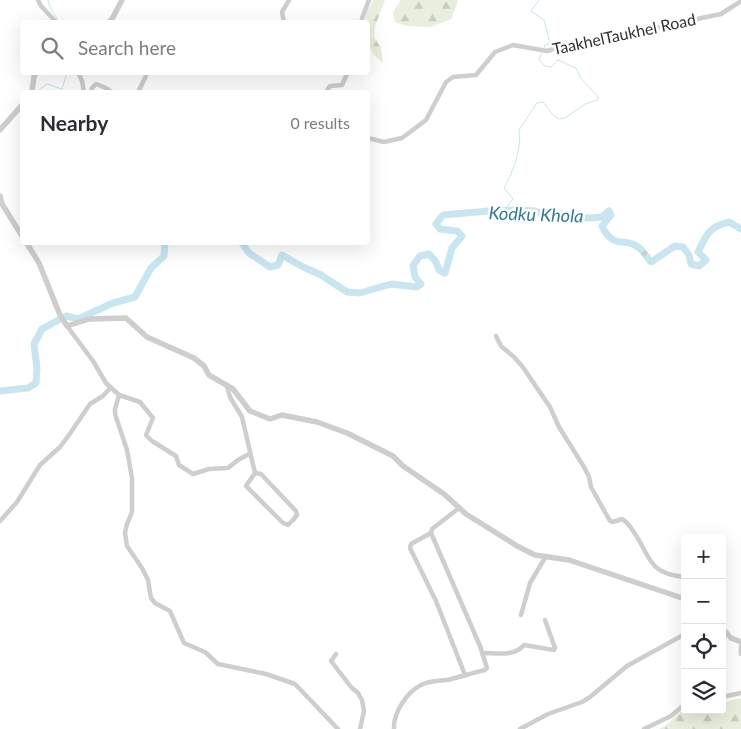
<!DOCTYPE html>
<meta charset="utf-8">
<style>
:root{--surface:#fff;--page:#f2f2f3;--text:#2b2b33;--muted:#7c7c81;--line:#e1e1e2}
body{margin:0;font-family:Lato,sans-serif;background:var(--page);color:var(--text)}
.controls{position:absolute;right:15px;bottom:15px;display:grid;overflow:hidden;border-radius:5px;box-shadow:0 5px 20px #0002}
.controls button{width:45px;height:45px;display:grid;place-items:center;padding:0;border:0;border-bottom:1px solid var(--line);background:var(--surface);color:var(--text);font:25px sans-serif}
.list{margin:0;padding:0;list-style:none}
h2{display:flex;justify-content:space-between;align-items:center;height:65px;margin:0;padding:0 20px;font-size:21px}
h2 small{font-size:16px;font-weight:400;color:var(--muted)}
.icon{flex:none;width:28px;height:28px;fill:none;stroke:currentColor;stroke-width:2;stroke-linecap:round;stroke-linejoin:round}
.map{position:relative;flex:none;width:741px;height:729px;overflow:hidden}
.search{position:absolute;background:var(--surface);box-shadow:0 5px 20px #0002;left:20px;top:20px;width:350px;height:55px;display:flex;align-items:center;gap:12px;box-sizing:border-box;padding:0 18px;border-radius:5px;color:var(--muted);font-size:19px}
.panel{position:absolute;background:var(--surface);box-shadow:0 5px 20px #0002;left:20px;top:90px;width:350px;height:155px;border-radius:5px}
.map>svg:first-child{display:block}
.forest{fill:url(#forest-firs)}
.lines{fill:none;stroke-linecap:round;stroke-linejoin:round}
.stream{stroke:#c9e5f0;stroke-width:1}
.river{stroke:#c9e5f0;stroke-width:7}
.minor{stroke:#cecece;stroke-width:4.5}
.tertiary{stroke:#cecece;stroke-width:5.5}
.labels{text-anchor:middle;stroke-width:5;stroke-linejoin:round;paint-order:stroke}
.street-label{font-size:16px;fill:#313131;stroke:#fff}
.water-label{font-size:18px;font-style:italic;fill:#337a96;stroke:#fff}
</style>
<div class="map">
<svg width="741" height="729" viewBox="0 0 741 729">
<defs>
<pattern id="forest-firs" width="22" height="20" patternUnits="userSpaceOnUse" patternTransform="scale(1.25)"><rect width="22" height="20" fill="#e9efde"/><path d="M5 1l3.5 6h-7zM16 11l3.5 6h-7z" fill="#c8cdbf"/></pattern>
</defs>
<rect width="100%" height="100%" fill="#fff"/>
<g class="forest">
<path d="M 373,0 L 385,0 L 375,26 L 374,37 L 381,48 L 383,63 C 366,50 368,42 368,22 L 365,22 L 366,13 Z"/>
<polygon points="401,0 457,0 458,2 451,19 431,27 406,26 395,22 393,12"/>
<polygon points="741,698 741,729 659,729 665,726 683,710 722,710 722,703"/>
</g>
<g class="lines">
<g class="stream">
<polyline points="48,0 50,7 59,22"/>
<polyline points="539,0 531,11 544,20 550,43 545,45 544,48"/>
<polyline points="36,92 47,84 62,89 67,72"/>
<path d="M 504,211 L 513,199 L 504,188 C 513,172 522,148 519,130 L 537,103 L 543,102 L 554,116 L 559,119 L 565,118 L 585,104 L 597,100 L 598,97 L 580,77 L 576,68 L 558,60 L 551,67 L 545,66 L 539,60 L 542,52"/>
</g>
<g class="river">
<path d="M 241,242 L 249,253 L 270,267 L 278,265 L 282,255 L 301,266 L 321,275 L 347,292 L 360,293 L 391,284 L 417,287 L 421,284 L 415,277 L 413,265 L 420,256 L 429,254 L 436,262 L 439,270 L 445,273 L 452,248 L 462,236 L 457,231 L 440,229 L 436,224 L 443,215 L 488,211 L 515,210 L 535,211 L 545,215 L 557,213 L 574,217 L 589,218 L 602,217 L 609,211 L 611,215 L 602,226 C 613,250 626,237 638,247 C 643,250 647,258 651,262 L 675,246 L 683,247 L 689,255 L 691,264 L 699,266 L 706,260 L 698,252 C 707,234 709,227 729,222 L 741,229"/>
<polyline points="0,391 28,388 36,383 37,368 34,344 42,329 66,316 78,319 113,303 135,297 151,268 164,256 165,242"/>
</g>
<g class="minor">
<polyline points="38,0 41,6 56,22"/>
<polyline points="284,22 282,12 289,0"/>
<polyline points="362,22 362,18 369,0"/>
<polyline points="78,72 82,81 84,92"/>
<polyline points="91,92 92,88 96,84 106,88 112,92"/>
<polyline points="138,92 146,76 145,72"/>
<polyline points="326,92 330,86 342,85 348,72"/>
<polyline points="368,138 384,142 402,138 426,120 446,82 453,77 476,75 495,52 513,45 547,51 577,41 606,40 629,30 659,27 721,14 741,1"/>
<polyline points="644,254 645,253"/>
<polyline points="67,326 93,361 106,383 119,395 115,409 115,414 127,450 132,478 132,512 127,524 125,533 127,546 142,568 148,580 151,598 155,603 170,611 184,643 205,652 218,664 266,674 295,684 338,729"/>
<path d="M 496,336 L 501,346 L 514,357 L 522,366 L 550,407 L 559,427 L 584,467 L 589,477 L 591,487 L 610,521 L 613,522 L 622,519 C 627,522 630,526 633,531 C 651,556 647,574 685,577"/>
<polyline points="227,386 230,397 242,417 255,473 246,486 283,523 288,525 293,520 297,515 296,511 261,474 255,473"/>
<polyline points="119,395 140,402 153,418 146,435 152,441 176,456 179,465 193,474 209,469 228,468 238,460 249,454"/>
<polyline points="0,521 17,502 40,465 60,447 69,435 90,404 103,396 110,388"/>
<polyline points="431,533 411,544 410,548 436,601 465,675"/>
<polyline points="521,615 530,583 546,556"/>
<polyline points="741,646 741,654"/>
<path d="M 482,653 C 497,653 514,657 524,645 L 554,650 L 555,648 L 545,620"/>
<polyline points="336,654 331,661 351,687 358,693 362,700 364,711 360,729"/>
<polyline points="722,697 741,693"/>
<path d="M 394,729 C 393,713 407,692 421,685 C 428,681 439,681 447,680 C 460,677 472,673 485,670 L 487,668 L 480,646 L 431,533 L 432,529 L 459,508"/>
<polyline points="520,729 548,714 582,702 590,697 627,666 685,634"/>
<polyline points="644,729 671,716 685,704"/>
</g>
<g class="tertiary">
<polyline points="109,22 112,19 122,0"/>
<polyline points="32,92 34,76 37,72"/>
<polyline points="0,130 22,105"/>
<polyline points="0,196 2,204 22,236"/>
<polyline points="26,242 39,263 60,315 67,326 89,319 126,318 147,337 194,358 204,366 209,375 233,389 250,411 270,419 282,415 317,422 347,433 393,456 403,466 444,494 466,514 517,546 535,555 569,560 685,599"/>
<polyline points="722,628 731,638 741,642"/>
</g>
</g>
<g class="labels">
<g class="street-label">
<text transform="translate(624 34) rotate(-12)" y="6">TaakhelTaukhel Road</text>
</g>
<g class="water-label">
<text transform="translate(536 215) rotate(2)" y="6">Kodku Khola</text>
</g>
</g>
</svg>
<div class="controls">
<button>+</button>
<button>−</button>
<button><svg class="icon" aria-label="locate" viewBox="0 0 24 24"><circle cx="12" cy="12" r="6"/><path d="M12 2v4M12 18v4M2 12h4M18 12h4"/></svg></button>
<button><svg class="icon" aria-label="layers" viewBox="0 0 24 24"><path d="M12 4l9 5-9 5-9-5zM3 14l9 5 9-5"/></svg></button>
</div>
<div class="search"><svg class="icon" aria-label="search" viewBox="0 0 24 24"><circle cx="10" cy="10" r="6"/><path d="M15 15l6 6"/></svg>Search here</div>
<section class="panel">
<h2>Nearby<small>0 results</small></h2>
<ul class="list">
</ul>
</section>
</div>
